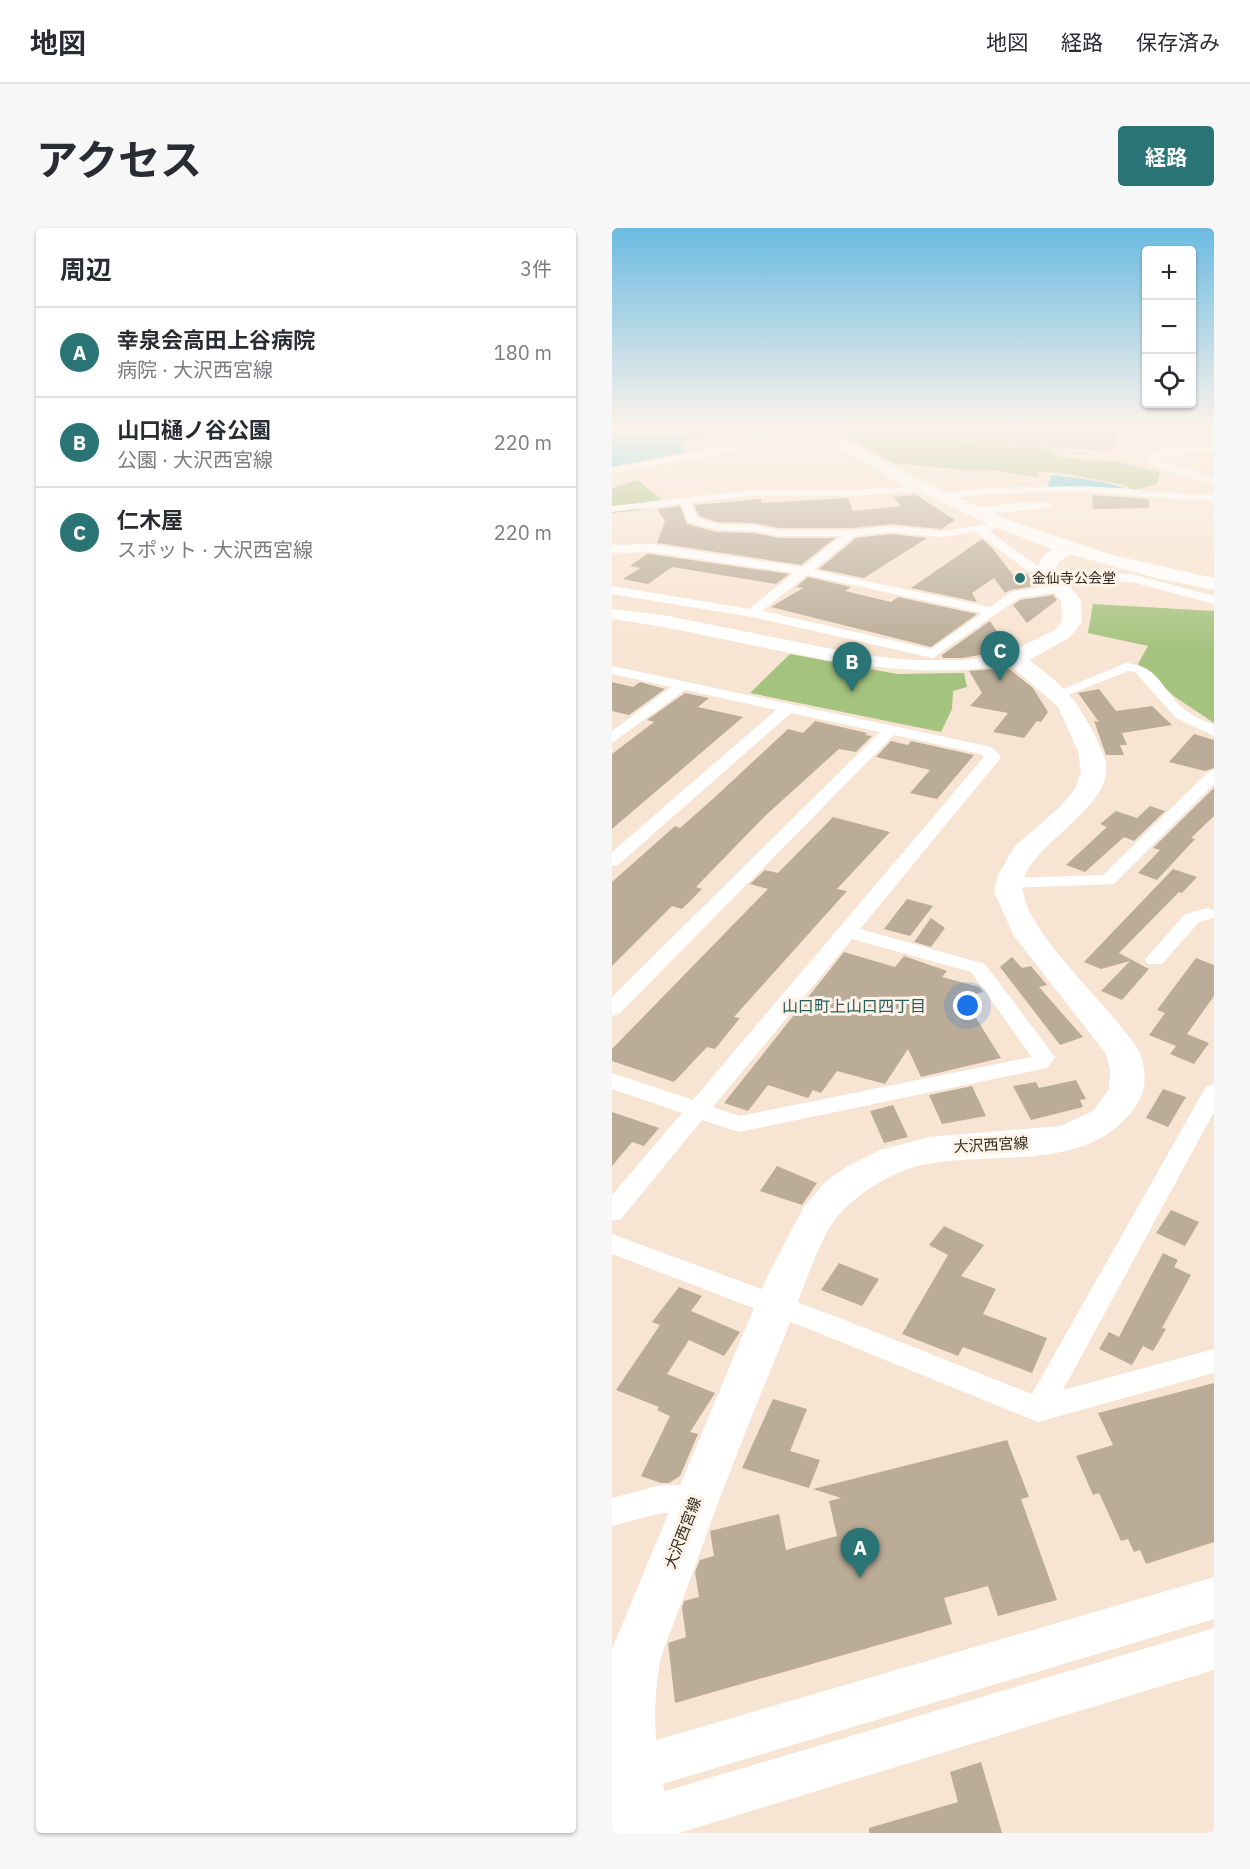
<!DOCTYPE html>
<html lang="ja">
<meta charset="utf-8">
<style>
:root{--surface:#fff;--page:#f7f7f7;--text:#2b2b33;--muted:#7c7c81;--line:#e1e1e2;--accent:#2a7475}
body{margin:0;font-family:"IBM Plex Sans","Noto Sans JP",sans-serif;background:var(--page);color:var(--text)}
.controls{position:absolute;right:18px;top:18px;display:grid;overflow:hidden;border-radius:6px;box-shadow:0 2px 4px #0004}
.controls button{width:54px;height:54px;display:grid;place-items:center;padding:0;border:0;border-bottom:2px solid var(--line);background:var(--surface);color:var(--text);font:30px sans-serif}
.you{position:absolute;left:356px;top:778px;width:21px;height:21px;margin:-15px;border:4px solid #fff;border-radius:50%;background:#1a73e8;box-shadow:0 0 0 9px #1a73e833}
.badge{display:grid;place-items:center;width:39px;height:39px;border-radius:50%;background:var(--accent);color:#fff;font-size:20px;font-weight:700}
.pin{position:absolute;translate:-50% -50px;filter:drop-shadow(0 2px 3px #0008)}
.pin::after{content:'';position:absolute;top:32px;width:21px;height:18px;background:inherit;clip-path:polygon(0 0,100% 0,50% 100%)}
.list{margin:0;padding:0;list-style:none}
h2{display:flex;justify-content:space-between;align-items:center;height:78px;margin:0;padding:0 24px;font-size:26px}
h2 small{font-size:20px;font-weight:400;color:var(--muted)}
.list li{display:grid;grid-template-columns:39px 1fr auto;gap:18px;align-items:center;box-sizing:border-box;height:90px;padding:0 24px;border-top:2px solid var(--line)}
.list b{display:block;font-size:22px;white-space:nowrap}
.list p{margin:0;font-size:20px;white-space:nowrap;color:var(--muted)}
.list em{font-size:20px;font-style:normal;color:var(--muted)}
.icon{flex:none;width:33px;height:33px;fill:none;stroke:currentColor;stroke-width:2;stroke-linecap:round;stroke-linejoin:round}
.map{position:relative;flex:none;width:602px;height:1605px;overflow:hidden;border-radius:6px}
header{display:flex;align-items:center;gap:36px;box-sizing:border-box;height:84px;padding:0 30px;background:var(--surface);border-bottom:2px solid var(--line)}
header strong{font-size:28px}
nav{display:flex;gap:33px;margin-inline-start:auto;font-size:21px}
.intro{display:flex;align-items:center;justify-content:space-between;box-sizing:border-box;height:144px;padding:0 36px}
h1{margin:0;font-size:42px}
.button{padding:15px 27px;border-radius:6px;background:var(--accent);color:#fff;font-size:21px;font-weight:700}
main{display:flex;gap:36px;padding:0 36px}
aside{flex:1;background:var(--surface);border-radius:6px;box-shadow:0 2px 4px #0004}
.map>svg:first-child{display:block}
.green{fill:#a4c37e}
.water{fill:#4fc6d6}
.building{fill:#baac97}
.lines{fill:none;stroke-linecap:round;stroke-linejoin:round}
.minor{fill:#fff;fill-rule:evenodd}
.tertiary{fill:#fff;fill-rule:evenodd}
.primary{fill:#fff;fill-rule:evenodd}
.poi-dot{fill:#2a7475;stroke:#fff3e8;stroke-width:2}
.labels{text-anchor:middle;stroke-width:6;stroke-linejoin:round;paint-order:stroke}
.far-poi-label{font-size:14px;fill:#312922;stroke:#fff3e8;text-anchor:start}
.street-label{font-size:15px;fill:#312922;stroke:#fff3e8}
.neighbourhood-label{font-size:16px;fill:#245f5f;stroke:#fff3e8}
</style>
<header>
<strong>地図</strong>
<nav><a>地図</a><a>経路</a><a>保存済み</a></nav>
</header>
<div class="intro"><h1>アクセス</h1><a class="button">経路</a></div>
<main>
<aside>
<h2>周辺<small>3件</small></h2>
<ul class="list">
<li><span class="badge">A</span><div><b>幸泉会高田上谷病院</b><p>病院 · 大沢西宮線</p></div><em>180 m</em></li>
<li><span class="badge">B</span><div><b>山口樋ノ谷公園</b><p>公園 · 大沢西宮線</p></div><em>220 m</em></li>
<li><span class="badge">C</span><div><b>仁木屋</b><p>スポット · 大沢西宮線</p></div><em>220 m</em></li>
</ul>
</aside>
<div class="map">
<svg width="602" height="1605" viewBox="0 0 602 1605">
<rect width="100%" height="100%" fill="#f8e4d2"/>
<g class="green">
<polygon points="266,199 346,199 354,205 350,212 357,215 440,221 447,229 507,234 548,244 545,256 521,262 512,257 450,245 427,244 426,250 383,242 353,242 282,235 225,205"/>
<polygon points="26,252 50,272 27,276 29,282 0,285 0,260"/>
<polygon points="481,376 602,383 602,495 563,469 526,436 536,418 476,405"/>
<polygon points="178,426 285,446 352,445 355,459 341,463 340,481 329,504 138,465"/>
</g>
<g class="water">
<polygon points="0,199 190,199 146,208 118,204 76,212 67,216 72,222 71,225 0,239"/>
<polygon points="441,247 491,254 513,260 436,259 436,255"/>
</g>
<g class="building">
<polygon points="407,199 506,199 505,219 499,219 500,223 355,214 355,204"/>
<polygon points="304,267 343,292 329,301 279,296 240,300 167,300 142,295 105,294 87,288 82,277 149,271 150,275 236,270 241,283 289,278 281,269"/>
<polygon points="480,267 537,271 537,280 481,281"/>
<polygon points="68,278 75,296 104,304 142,305 167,310 223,310 189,337 45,315 53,293 45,281"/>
<polygon points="279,306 315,310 252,350 207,341 244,310"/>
<polygon points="370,311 381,321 401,347 414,345 429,357 399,362 393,365 382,350 360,365 365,374 299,360"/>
<polygon points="35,326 38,326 177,346 164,356 60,339 36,356 11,351 28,340 18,338"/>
<polygon points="196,349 239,359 233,363 279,374 286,369 365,386 319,419 159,379 191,360 184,359"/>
<polygon points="441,367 445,372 415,395 401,377 408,372"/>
<polygon points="378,393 397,422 350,430 331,430 330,427"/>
<polygon points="396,440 421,460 436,484 429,494 425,493 412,510 381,504 396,485 358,478 370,465 357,443"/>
<polygon points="0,454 21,459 28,454 53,461 17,487 0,483"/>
<polygon points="487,461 504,483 540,478 560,497 510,505 515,517 508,517 512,527 494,527 482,493 487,494 466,465"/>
<polygon points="73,465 97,470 86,479 131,489 0,601 0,526 42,494 35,492"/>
<polygon points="203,493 255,505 253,507 260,508 244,524 227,521 153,588 84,659 90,661 70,681 60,678 0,738 0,654 63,598 68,600 102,570 176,501 191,505"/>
<polygon points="582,506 602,512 602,540 593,543 557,534"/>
<polygon points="279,513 296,517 299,513 362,527 325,571 298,565 318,542 264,529"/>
<polygon points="602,560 602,588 579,610 583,611 545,652 526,645 548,622 541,620"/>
<polygon points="538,578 553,583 522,613 512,609 473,644 454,637 495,599 488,596 504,583 525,590"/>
<polygon points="221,589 278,604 225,661 235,663 122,789 128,790 103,821 95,819 62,854 0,833 0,821 156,661 138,656 153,642 166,645"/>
<polygon points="561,641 585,649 570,665 567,664 507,725 537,741 510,772 489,763 518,733 489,741 472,734"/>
<polygon points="295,671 321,678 298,708 272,701"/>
<polygon points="319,690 333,700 319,719 302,714"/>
<polygon points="232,724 283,739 292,728 335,743 330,749 367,759 371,764 351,769 389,830 309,849 296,821 273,856 225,843 209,865 201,862 196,870 156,857 136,883 112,875"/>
<polygon points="400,729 410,740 419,738 435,757 427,759 471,809 448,817 388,739"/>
<polygon points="584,730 602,737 602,768 575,806 597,815 582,836 558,826 564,818 537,807 553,785 545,782"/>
<polygon points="464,852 474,871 468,872 471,879 419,892 401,858 424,854 427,860"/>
<polygon points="360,858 374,888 330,896 317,867"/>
<polygon points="551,861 574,869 556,899 534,890"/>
<polygon points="281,877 296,909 272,915 258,883"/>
<polygon points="0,884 47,900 32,918 20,914 0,938"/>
<polygon points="165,938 205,955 190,977 148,963"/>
<polygon points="559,982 587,994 573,1018 544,1005"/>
<polygon points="332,998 372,1017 349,1048 384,1061 371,1086 435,1110 420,1145 351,1119 346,1128 290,1106 336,1027 317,1017"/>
<polygon points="551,1025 566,1032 562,1039 579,1047 550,1100 554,1101 541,1123 531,1118 520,1137 487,1121 497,1104 507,1109"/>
<polygon points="227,1035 267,1051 250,1078 209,1062"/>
<polygon points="67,1059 90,1068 79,1083 128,1104 112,1128 77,1112 55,1146 103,1165 78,1204 86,1206 68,1248 57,1255 49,1255 29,1248 58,1188 45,1182 47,1179 4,1162 48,1097 40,1094"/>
<polygon points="602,1155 602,1314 534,1336 528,1322 522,1324 516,1311 509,1313 487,1265 481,1267 464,1228 501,1217 486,1185"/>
<polygon points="161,1171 195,1181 178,1223 208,1232 197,1260 130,1240"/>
<polygon points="395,1212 417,1269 409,1271 445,1372 386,1388 376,1358 332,1370 340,1396 63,1475 56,1415 74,1409 70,1380 72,1373 87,1369 83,1344 88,1332 102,1328 98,1303 167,1286 174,1322 225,1308 217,1273 229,1270 201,1261"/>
<polygon points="369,1534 390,1605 257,1605 257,1600 346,1574 338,1544"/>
</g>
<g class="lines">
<g class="minor">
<polygon points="259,199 254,202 214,206 0,246 0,240 214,200"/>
<path d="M 602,218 L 602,224 L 557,227 L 544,231 L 602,250 L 602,256 L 550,242 L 532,232 C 547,215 581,219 602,218 Z"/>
<path d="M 309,258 L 313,259 L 313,263 L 240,268 L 141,268 L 79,275 L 85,290 L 105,296 L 142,297 L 167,302 L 240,302 L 279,298 L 329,303 L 388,294 L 392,295 L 392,299 L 376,302 L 424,337 L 438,340 L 438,346 L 416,343 L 364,304 L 329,309 L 279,304 L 243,308 L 202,342 L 378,379 L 399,364 L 449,356 L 453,357 L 453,363 L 407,370 L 321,430 L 140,389 L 0,366 L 0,358 L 137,381 L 182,345 L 38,324 L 0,325 L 0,317 L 38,316 L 190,339 L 229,308 L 167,308 L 142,303 L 105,302 L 76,294 L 69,276 L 0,284 L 0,278 L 141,262 L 240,262 ZM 195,347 L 370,385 L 319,421 L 150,383 Z"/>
<path d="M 470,258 C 514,260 558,266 602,267 L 602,273 C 559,272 516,266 473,264 C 424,262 374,267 325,271 L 320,268 L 325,265 L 378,260 Z"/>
<path d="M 402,275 L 435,275 L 440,278 C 437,281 370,286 358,287 L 353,284 L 358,281 Z"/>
<polygon points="438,346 520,346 602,368 602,376 520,354 434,353 432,350"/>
<path d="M 514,435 C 551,438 550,467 576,484 C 583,490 594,493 602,497 L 602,508 L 564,490 L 523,444 L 516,443 L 451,469 L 446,470 L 439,466 Z"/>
<path d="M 0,438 L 380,519 L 389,529 L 387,532 L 248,701 L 373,736 L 443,829 L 435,840 L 127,904 L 90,892 L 9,991 L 0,993 L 0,967 L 70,885 L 0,861 L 0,845 L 81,872 L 372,529 L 369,526 L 282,507 L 7,786 L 0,788 L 0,769 L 268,504 L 179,485 L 6,637 L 0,638 L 0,624 L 164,482 L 73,462 L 0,515 L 0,503 L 59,459 L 0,446 ZM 240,711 L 359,744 L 420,829 L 128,888 L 101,879 Z"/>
<polygon points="602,542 602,556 502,656 398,660 389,655 398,650 491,647 596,544"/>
<polygon points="596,680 602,682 602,690 587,694 550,736 536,736 533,732 536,728 573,686"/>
<polygon points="602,856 602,884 451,1162 602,1121 602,1145 426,1194 202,1103 0,1026 0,1006 220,1087 420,1166 591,864 594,859"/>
<polygon points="49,1257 84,1257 95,1261 99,1271 95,1281 84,1285 49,1285 0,1298 0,1270"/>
</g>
<g class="tertiary">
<path d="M 0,381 L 51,387 L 250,427 L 300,432 L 350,432 L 402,426 L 411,431 C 405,439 390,438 381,439 C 252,456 127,407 0,391 Z"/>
<polygon points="602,1349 602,1391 0,1571 0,1525"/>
<polygon points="602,1400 602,1442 67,1605 0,1605 0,1579"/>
</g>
<path class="primary" d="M 191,199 L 209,199 L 301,249 L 399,293 L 500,327 L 602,350 L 602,362 L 540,349 L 458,326 L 446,335 L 444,342 L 469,372 L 470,394 L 457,410 L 417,432 C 450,457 463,468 482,506 C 487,517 496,532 494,545 C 489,589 402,626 411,665 C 421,713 499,778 527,823 C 536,846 535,867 518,886 C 469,944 382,923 315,936 C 288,941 262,955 241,973 C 229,982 219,996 212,1010 C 197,1041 186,1075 173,1107 C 146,1172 120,1237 96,1302 C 86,1330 76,1358 65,1386 C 59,1404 50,1421 47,1440 C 38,1496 45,1553 66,1605 L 8,1605 L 0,1580 L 0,1421 L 154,1051 L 191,980 L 214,953 L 234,939 L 268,922 L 317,909 L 448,898 L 481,883 L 497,861 L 498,842 L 494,826 L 402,708 L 382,664 L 386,647 L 403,618 L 449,578 L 463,561 L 469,544 L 466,523 L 446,479 L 391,431 L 394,426 L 443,402 L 450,393 L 449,373 L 424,343 L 432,327 L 441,321 L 386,300 L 289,256 Z"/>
</g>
<linearGradient id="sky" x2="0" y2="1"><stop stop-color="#6bbbe1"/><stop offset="0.47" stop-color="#fcf3eb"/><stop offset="1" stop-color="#fcf3eb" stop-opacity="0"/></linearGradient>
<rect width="602" height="424" fill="url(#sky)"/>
<circle class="poi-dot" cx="408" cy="350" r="6"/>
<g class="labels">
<g class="far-poi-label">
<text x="420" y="355">金仙寺公会堂</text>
</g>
<g class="street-label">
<text transform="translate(379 917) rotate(-3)" y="5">大沢西宮線</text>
<text transform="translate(71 1305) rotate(-69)" y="5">大沢西宮線</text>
</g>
<g class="neighbourhood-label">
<text x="242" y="784">山口町上山口四丁目</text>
</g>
</g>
</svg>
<div class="controls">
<button>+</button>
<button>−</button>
<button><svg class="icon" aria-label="locate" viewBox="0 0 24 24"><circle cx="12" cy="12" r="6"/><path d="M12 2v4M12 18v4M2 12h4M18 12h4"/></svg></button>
</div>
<div class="you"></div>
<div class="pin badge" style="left:248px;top:1350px">A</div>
<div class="pin badge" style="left:240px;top:464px">B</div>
<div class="pin badge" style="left:388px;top:453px">C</div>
</div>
</main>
